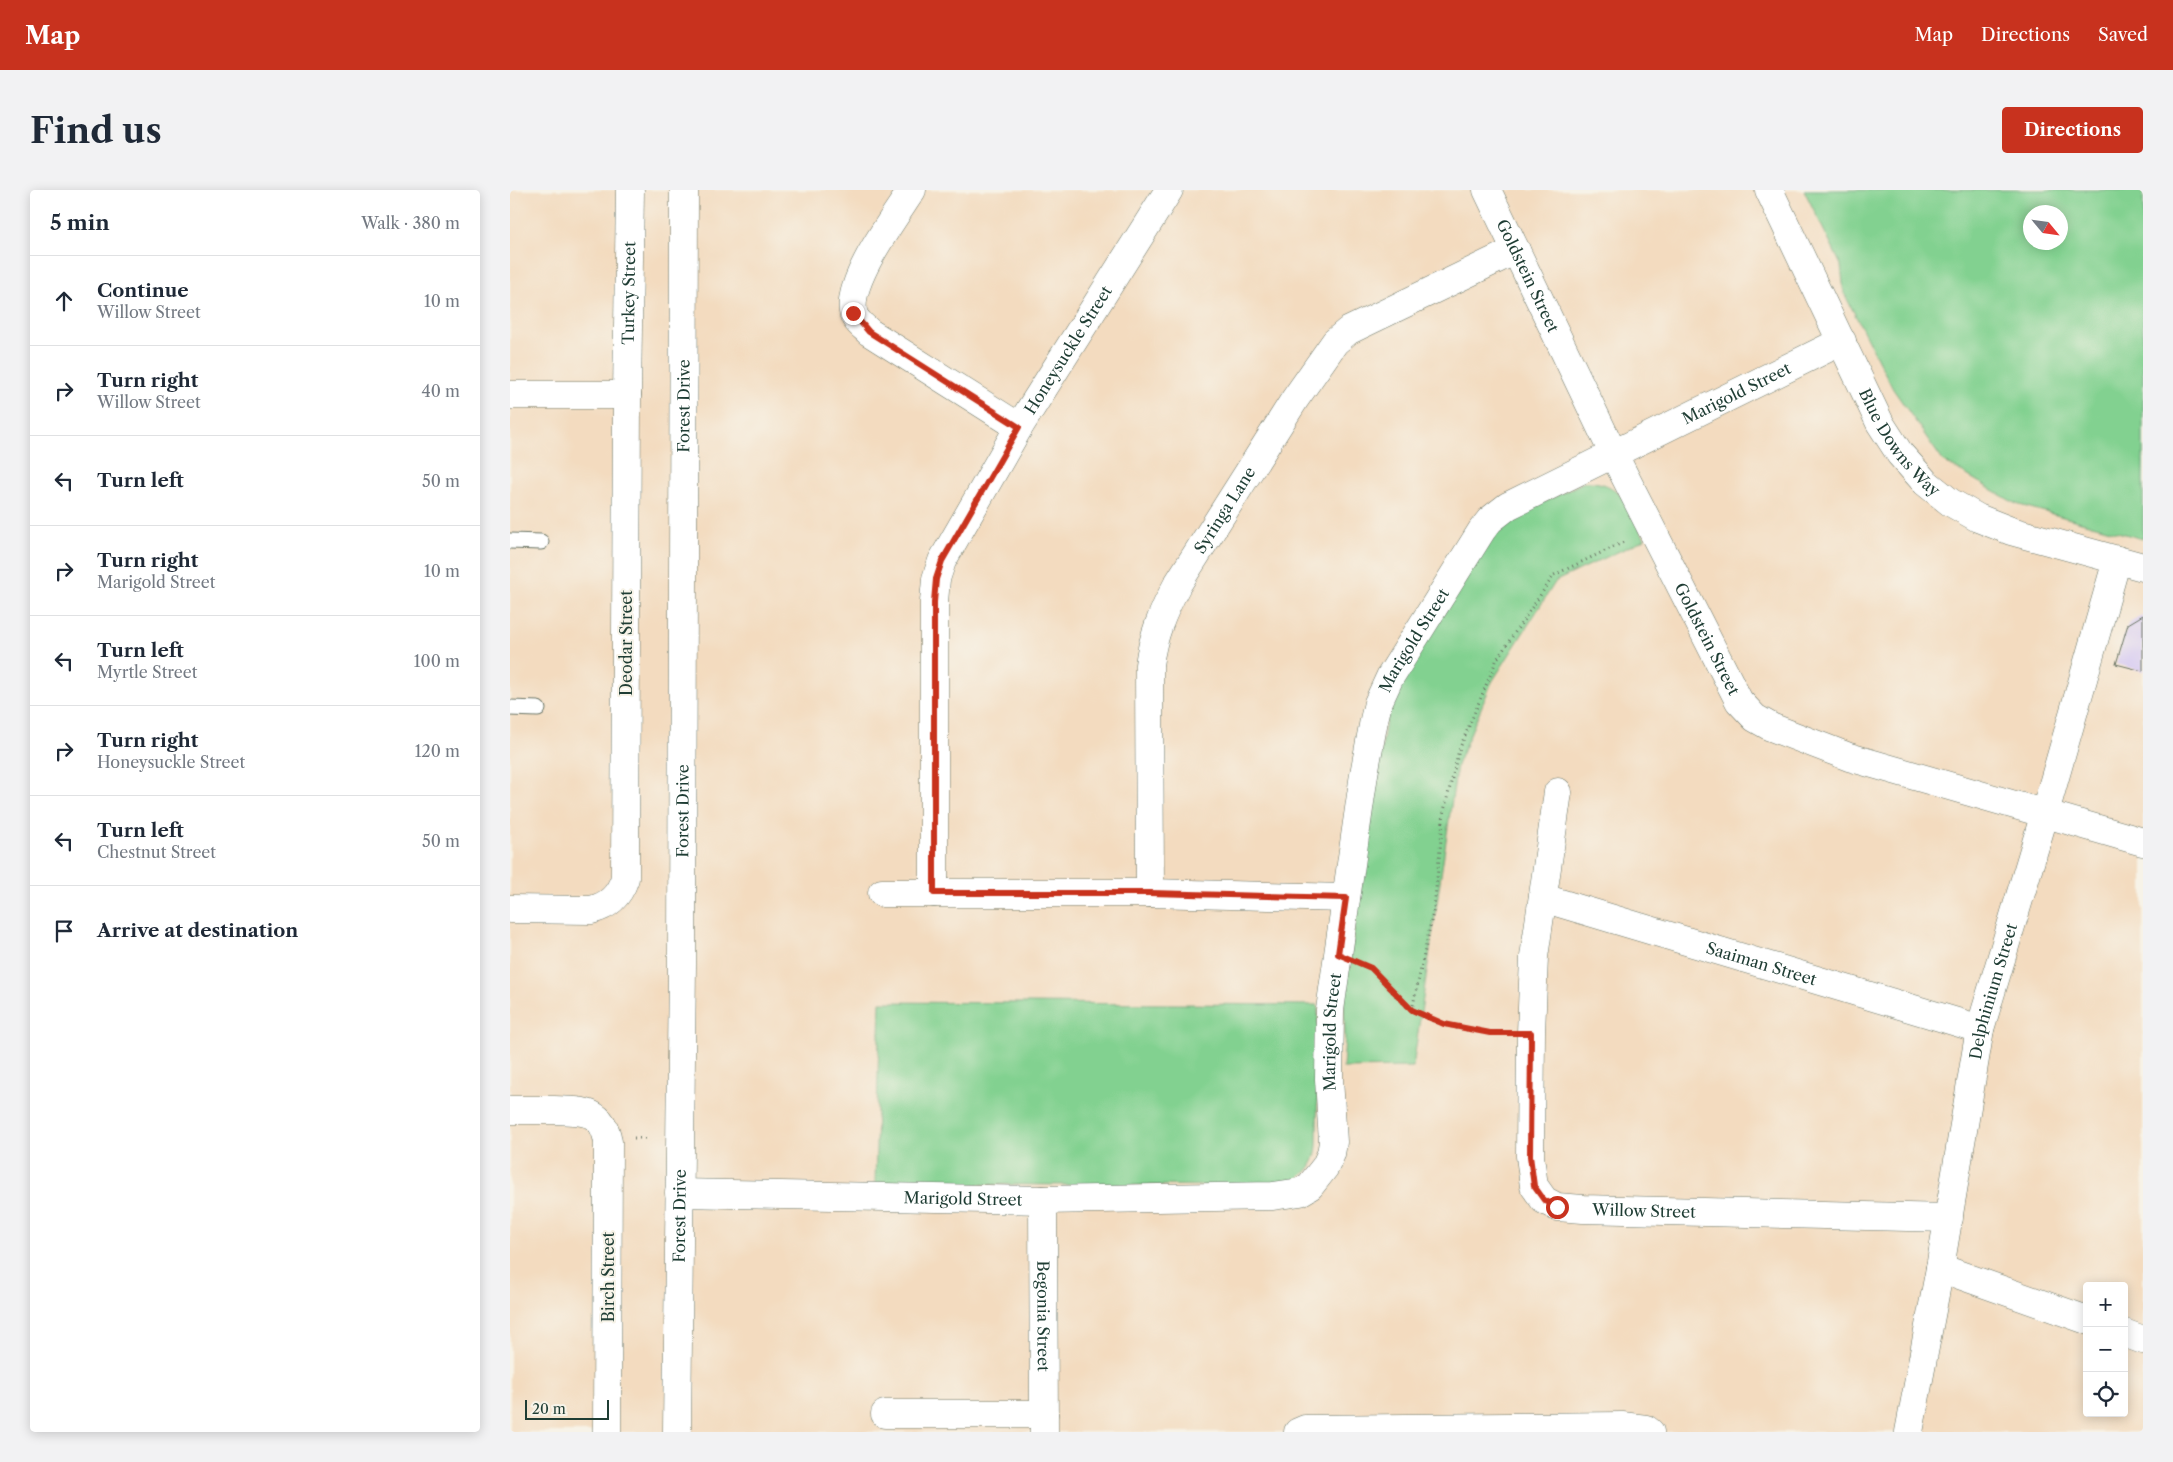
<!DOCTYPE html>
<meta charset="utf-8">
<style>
:root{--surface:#fff;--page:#f2f2f3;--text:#1f2937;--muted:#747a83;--line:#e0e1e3;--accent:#c8321e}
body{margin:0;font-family:"Libre Caslon Text",serif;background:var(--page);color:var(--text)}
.controls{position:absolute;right:15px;bottom:15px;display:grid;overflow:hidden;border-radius:5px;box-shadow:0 2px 12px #0003}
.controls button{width:45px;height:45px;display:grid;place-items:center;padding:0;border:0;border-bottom:1px solid var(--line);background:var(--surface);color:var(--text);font:25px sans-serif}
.compass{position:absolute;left:1513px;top:15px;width:45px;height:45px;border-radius:50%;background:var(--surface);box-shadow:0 2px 12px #0003;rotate:119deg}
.scale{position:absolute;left:15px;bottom:12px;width:84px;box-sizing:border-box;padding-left:5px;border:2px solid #1f3d34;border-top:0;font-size:14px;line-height:18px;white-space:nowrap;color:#1f3d34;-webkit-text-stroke:4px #f7f3e8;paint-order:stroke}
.stop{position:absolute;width:15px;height:15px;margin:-11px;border:4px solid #c8321e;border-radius:50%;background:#fff}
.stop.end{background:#c8321e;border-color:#fff;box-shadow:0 1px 5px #0008}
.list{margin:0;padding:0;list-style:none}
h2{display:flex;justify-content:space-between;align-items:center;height:65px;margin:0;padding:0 20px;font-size:21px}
h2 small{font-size:16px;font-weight:400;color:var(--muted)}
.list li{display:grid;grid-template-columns:32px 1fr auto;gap:15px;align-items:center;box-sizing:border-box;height:90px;padding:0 20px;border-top:1px solid var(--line)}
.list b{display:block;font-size:19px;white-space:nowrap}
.list p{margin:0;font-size:16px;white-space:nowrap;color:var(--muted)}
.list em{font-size:16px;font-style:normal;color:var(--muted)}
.icon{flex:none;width:28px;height:28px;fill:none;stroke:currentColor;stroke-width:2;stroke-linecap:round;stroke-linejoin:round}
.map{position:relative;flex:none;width:1633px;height:1242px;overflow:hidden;border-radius:5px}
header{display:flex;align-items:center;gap:30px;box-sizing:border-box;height:70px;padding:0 25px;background:var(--accent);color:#fff}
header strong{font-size:24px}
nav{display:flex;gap:28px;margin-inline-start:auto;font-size:18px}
.intro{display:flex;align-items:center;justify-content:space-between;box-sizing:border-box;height:120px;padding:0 30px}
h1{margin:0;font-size:35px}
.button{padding:12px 22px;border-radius:5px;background:var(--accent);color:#fff;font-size:18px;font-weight:700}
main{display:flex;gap:30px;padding:0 30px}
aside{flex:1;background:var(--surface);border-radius:5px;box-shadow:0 2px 12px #0003}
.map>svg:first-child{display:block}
.green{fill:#82d190;stroke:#508762;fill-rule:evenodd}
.building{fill:#c0aff9}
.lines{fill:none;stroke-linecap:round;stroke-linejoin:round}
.lane-casing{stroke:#697465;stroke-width:17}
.street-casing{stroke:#697465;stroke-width:29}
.secondary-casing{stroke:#697465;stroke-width:29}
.path{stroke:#697465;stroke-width:3;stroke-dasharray:1 4;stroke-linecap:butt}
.lane{stroke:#fff;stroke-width:15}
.street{stroke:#fff;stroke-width:28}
.secondary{stroke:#fff;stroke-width:28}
.route{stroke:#c8321e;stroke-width:6}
.labels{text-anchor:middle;stroke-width:4;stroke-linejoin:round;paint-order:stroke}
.street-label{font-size:16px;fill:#1f3d34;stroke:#f7f3e8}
</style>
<header>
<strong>Map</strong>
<nav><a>Map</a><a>Directions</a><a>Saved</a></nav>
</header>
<div class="intro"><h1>Find us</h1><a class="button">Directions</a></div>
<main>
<aside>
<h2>5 min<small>Walk · 380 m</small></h2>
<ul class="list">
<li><svg class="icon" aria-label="ahead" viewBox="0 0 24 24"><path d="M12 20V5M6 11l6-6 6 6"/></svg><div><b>Continue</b><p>Willow Street</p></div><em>10 m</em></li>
<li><svg class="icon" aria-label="right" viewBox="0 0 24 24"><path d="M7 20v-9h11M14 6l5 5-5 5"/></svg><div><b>Turn right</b><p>Willow Street</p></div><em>40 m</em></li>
<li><svg class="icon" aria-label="left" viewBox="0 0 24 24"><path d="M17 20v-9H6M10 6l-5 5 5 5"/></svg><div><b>Turn left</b></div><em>50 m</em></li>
<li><svg class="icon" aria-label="right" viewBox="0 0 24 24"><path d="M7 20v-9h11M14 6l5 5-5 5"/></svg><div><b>Turn right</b><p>Marigold Street</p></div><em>10 m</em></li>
<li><svg class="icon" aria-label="left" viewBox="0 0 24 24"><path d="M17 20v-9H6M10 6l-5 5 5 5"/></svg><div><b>Turn left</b><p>Myrtle Street</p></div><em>100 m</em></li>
<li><svg class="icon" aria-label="right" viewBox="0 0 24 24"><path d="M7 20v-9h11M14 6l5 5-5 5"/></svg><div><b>Turn right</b><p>Honeysuckle Street</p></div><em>120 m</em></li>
<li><svg class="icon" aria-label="left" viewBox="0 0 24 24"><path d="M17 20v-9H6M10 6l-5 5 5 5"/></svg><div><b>Turn left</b><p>Chestnut Street</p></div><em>50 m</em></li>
<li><svg class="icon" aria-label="arrive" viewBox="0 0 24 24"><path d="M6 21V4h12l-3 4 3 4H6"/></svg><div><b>Arrive at destination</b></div></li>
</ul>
</aside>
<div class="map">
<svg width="1633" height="1242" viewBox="0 0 1633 1242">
<rect width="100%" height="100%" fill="#f7f3e8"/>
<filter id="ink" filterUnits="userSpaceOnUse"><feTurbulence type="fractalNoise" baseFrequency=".02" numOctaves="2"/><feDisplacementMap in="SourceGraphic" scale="10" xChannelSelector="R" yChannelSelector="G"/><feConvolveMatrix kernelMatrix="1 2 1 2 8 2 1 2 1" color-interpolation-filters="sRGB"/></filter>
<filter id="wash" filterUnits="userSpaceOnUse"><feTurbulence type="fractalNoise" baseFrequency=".0096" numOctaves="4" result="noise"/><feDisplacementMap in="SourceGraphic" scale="20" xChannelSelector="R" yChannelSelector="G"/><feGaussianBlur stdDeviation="1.12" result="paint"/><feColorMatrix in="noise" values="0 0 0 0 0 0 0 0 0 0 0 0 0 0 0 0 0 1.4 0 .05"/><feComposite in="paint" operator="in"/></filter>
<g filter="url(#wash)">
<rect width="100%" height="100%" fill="#f3dbbf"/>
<g class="green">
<path d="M 1294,0 L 1633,0 L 1633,349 L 1506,314 L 1433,271 L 1383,199 L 1334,103 L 1331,75 ZM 1520,22 L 1550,22 L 1550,52 L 1520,52 Z"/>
<path d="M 1074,292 C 1113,290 1119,319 1135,349 L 1046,391 L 982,492 L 947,575 L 903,877 L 833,878 L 835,847 L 834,809 L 876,531 L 889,494 L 971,364 L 989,340 L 1006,326 Z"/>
<path d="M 370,812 L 808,815 L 807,956 C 804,981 791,988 770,996 L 365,994 Z"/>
</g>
<g id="blocks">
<polygon class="building" points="1633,425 1633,481 1606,474 1618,434"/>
</g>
</g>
<g filter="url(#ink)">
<use href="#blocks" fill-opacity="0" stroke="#697465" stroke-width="1"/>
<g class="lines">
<defs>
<g id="lane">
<polyline points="0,351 31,352"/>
<polyline points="0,518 28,519"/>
</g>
<g id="street">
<path d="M 402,0 C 384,28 338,89 343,121 C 344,130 353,136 359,142 L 509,237"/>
<path id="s1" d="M 977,0 L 1104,265 L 1229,511 L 1245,528 L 1261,537 L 1339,567 L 1633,652"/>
<path d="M 0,205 L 117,205 L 115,688 C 109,706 99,716 81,720 L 0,719"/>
<path id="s2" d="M 117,205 L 120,0"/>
<path id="s3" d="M 1048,602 L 1024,767 L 1021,843 L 1020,966 L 1024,996 L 1034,1010 L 1047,1017 L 1073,1019 L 1439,1028"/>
<polyline points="372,703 640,703 836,708"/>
<path id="s4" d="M 424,703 L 424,412 L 426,389 L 432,371 L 509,237 L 659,0"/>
<path id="s5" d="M 640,703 L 639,475 C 643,445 653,421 667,395 L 785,209 L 825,152 L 838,141 L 1006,60"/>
<path id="s6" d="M 1033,708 L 1470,839"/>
<path d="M 0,920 C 15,920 29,920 44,920 C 72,921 93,919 98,952 L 97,1242"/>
<path id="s7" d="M 169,1003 L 533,1010 L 763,1006 L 790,1002 L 800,996 L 815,977 L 821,964 L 823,952 L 819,889 L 820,820 L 854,584 L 864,530 L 868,513 L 880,487 L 972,340 L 980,330 L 998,316 L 1332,151"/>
<path id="s8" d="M 533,1010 L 534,1242"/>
<polyline points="1430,1078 1577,1130"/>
<polyline points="1614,1143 1633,1150"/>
<polyline points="375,1224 534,1224"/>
<polyline points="788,1242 795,1239 1112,1236 1136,1239 1140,1242"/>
<path id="s9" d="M 1399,1242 L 1430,1078 L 1470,839 L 1532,633 L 1607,370"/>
</g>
<g id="secondary">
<path id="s10" d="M 1259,0 L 1370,233 L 1390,264 L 1415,292 L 1440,312 L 1468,328 L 1501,341 L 1633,377"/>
<path id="s11" d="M 167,1242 L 172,774 L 174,0"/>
</g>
</defs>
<use href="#lane" class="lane-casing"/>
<use href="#street" class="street-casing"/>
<use href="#secondary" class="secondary-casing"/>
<g class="path">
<path d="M 853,775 L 861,778 C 873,790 888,811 902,820 C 927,836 964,843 993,843"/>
<polyline points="902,820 924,718 934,621 949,560 987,469 1044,385 1116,351"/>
<polyline points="124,948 138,948"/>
</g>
<use href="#lane" class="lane"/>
<use href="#street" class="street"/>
<use href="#secondary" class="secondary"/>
</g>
</g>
<g class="lines" filter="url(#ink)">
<polyline class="route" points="343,123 359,142 509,237 432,371 426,389 424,412 424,703 640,703 836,708 828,764 861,778 902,820 934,834 980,843 1021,843 1020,966 1024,996 1034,1010 1047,1017"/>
</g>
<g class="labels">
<g class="street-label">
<text dy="6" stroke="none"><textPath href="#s1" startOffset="95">Goldstein Street</textPath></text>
<text dy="6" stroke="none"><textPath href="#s2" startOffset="102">Turkey Street</textPath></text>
<text dy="6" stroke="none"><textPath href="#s4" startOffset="579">Honeysuckle Street</textPath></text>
<text dy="6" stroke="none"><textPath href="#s7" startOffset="1619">Marigold Street</textPath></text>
<text dy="6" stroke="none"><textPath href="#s11" startOffset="1026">Forest Drive</textPath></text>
<text dy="6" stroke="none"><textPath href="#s10" startOffset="285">Blue Downs Way</textPath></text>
<text dy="6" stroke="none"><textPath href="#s5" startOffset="402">Syringa Lane</textPath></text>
<text dy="6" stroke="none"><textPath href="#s1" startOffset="500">Goldstein Street</textPath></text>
<text dy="6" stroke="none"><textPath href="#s7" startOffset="1199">Marigold Street</textPath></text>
<text transform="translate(116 453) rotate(-90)" y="6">Deodar Street</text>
<text dy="6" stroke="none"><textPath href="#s11" startOffset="621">Forest Drive</textPath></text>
<text dy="6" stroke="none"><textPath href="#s6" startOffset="228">Saaiman Street</textPath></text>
<text dy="6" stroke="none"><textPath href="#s9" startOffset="449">Delphinium Street</textPath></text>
<text dy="6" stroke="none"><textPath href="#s7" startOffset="794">Marigold Street</textPath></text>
<text dy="6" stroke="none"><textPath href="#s7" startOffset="284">Marigold Street</textPath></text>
<text dy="6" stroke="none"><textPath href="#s3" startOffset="515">Willow Street</textPath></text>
<text dy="6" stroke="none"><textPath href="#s11" startOffset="216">Forest Drive</textPath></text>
<text transform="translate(98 1087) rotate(-90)" y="6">Birch Street</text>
<text dy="6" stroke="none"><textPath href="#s8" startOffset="116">Begonia Street</textPath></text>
</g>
</g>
</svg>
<div class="controls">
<button>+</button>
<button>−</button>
<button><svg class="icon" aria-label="locate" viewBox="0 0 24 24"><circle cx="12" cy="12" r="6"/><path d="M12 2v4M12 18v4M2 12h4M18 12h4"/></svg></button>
</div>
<svg class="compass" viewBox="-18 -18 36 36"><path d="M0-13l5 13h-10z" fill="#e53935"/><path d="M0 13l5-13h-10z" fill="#747a83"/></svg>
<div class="scale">20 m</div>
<div class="stop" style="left:1047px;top:1017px"></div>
<div class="stop end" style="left:343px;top:123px"></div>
</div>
</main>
